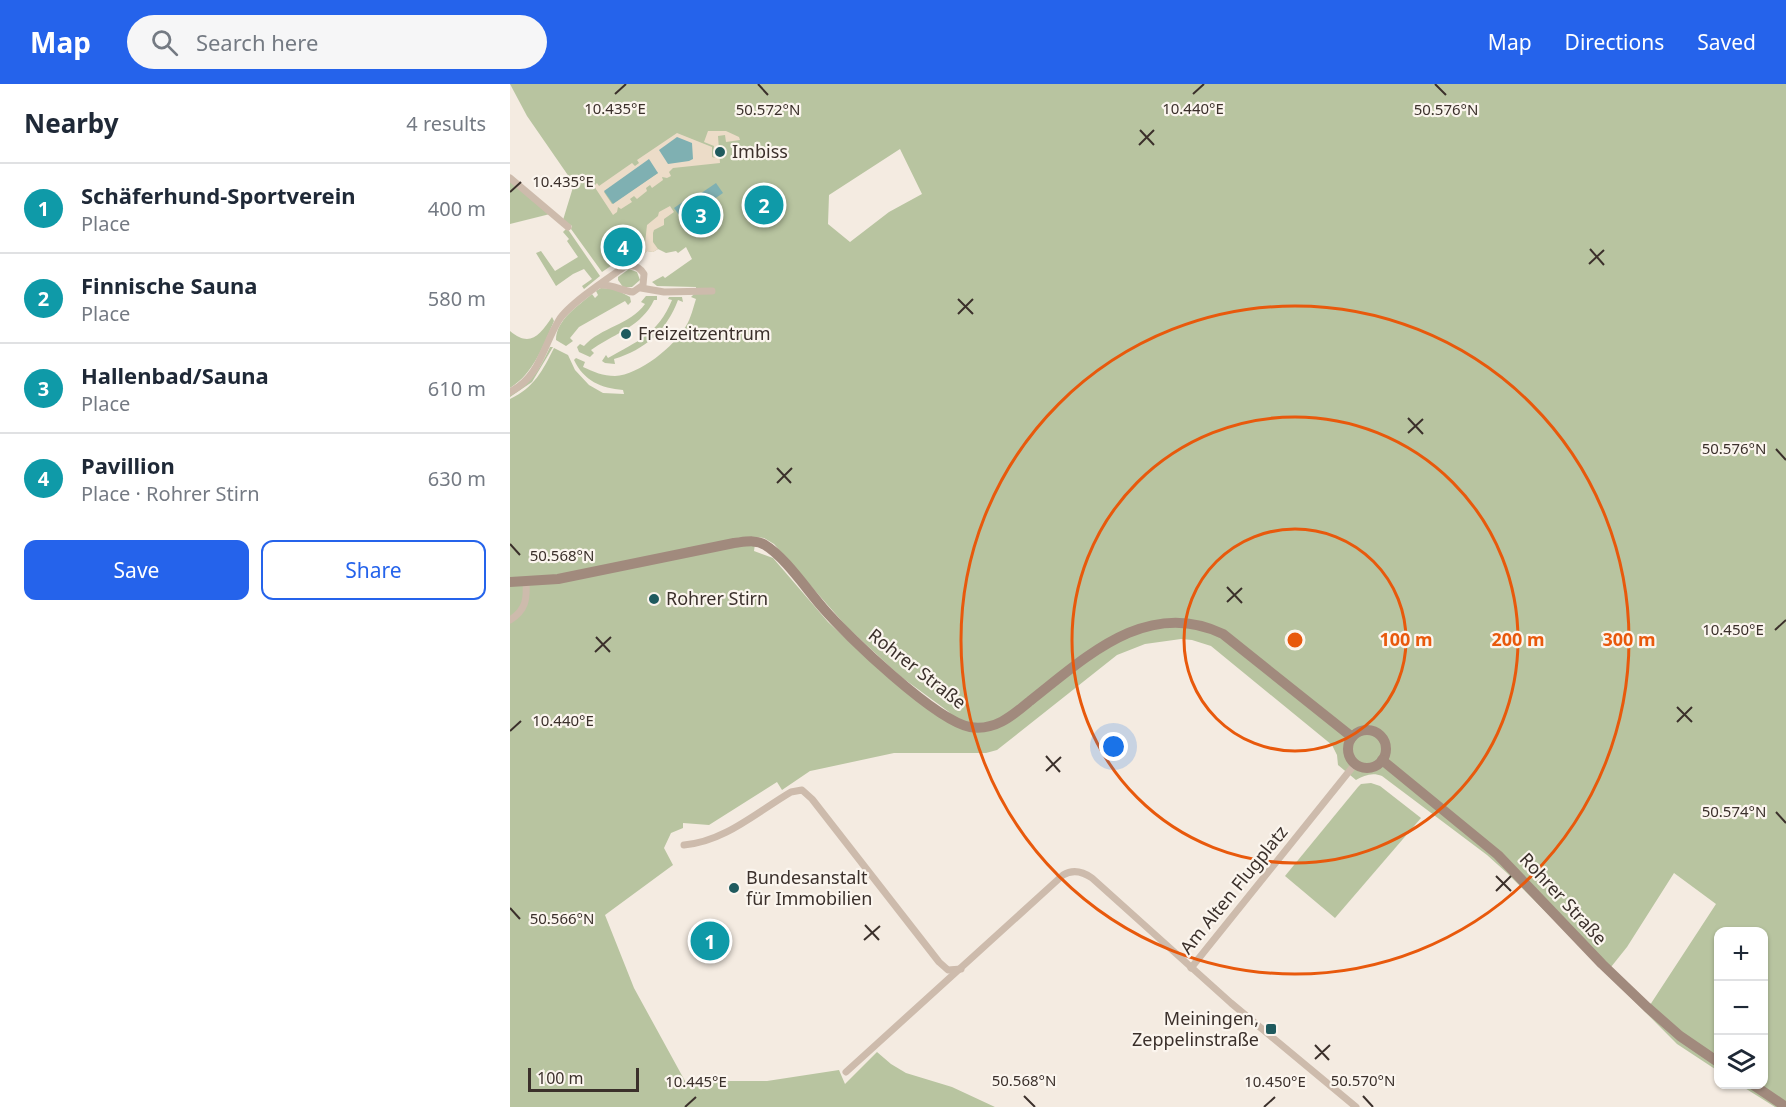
<!DOCTYPE html>
<meta charset="utf-8">
<style>
:root{--surface:#fff;--page:#f6f6f7;--text:#1f2937;--muted:#747a83;--line:#e0e1e3;--accent:#2563eb}
body{margin:0;font-family:"Noto Sans",sans-serif;background:var(--page);color:var(--text)}
.controls{position:absolute;right:18px;bottom:18px;display:grid;overflow:hidden;border-radius:12px;box-shadow:0 2px 4px #0004}
.controls button{width:54px;height:54px;display:grid;place-items:center;padding:0;border:0;border-bottom:2px solid var(--line);background:var(--surface);color:var(--text);font:30px sans-serif}
.scale{position:absolute;left:18px;bottom:15px;width:111px;box-sizing:border-box;padding-left:6px;border:3px solid #3b302b;border-top:0;font-size:16px;line-height:21px;white-space:nowrap;color:#3b302b;-webkit-text-stroke:4px #fbf5ee;paint-order:stroke}
.you{position:absolute;left:604px;top:663px;width:21px;height:21px;margin:-15px;border:4px solid #fff;border-radius:50%;background:#1a73e8;box-shadow:0 0 0 9px #1a73e833}
.badge{display:grid;place-items:center;width:39px;height:39px;border-radius:50%;background:var(--accent);color:#fff;font-size:20px;font-weight:700}
.pin{position:absolute;translate:-50% -50%;border:3px solid #fff;box-shadow:0 2px 6px #0006}
.list{margin:0;padding:0;list-style:none}
h2{display:flex;justify-content:space-between;align-items:center;height:78px;margin:0;padding:0 24px;font-size:26px}
h2 small{font-size:20px;font-weight:400;color:var(--muted)}
.list li{display:grid;grid-template-columns:39px 1fr auto;gap:18px;align-items:center;box-sizing:border-box;height:90px;padding:0 24px;border-top:2px solid var(--line)}
.list b{display:block;font-size:22px;white-space:nowrap}
.list p{margin:0;font-size:20px;white-space:nowrap;color:var(--muted)}
.list em{font-size:20px;font-style:normal;color:var(--muted)}
.actions{display:flex;gap:12px;padding:18px 24px}
.actions a{flex:1;padding:14px 0;border:2px solid var(--accent);border-radius:12px;text-align:center;font-size:21px;color:var(--accent)}
.actions .main{background:var(--accent);color:#fff}
.icon{flex:none;width:33px;height:33px;fill:none;stroke:currentColor;stroke-width:2;stroke-linecap:round;stroke-linejoin:round}
.map{position:relative;flex:none;width:1276px;height:1023px;overflow:hidden}
header{display:flex;align-items:center;gap:36px;box-sizing:border-box;height:84px;padding:0 30px;background:var(--accent);color:#fff}
header strong{font-size:28px}
nav{display:flex;gap:33px;margin-inline-start:auto;font-size:21px}
.search{width:420px;height:54px;background:var(--page);display:flex;align-items:center;gap:15px;box-sizing:border-box;padding:0 21px;border-radius:33px;color:var(--muted);font-size:22px}
main{display:flex}
aside{flex:1;background:var(--surface)}
.map>svg:first-child{display:block}
.green{fill:#b8c4a0;fill-rule:evenodd}
.plaza{fill:#ecdcc8;fill-rule:evenodd}
.water{fill:#7fb0b2}
.lines{fill:none;stroke-linecap:round;stroke-linejoin:round}
.minor{stroke:#cdbbac;stroke-width:7}
.secondary{stroke:#a18a7d;stroke-width:10}
.ticks{fill:none;stroke:#3b302b;stroke-width:2}
.ring{fill:none;stroke:#e8590c;stroke-width:3}
.poi-dot{fill:#1f5a5e;stroke:#fbf5ee;stroke-width:2}
.labels{text-anchor:middle;stroke-width:4.5;stroke-linejoin:round;paint-order:stroke}
.poi-label{font-size:18px;fill:#3b302b;stroke:#fbf5ee;text-anchor:start}
.street-label{font-size:18px;fill:#3b302b;stroke:#fbf5ee}
.ticks-label{font-size:15px;text-anchor:middle;fill:#3b302b;stroke:#fbf5ee;stroke-width:4.5;stroke-linejoin:round;paint-order:stroke}
.centre{fill:#e8590c;stroke:#fbf5ee;stroke-width:3}
.ring-label{font-size:18px;text-anchor:middle;font-weight:bold;fill:#e8590c;stroke:#fbf5ee;stroke-width:4.5;stroke-linejoin:round;paint-order:stroke}
</style>
<header>
<strong>Map</strong>
<div class="search"><svg class="icon" aria-label="search" viewBox="0 0 24 24"><circle cx="10" cy="10" r="6"/><path d="M15 15l6 6"/></svg>Search here</div>
<nav><a>Map</a><a>Directions</a><a>Saved</a></nav>
</header>
<main>
<aside>
<h2>Nearby<small>4 results</small></h2>
<ul class="list">
<li><span class="badge" style="background:#0f9aa8">1</span><div><b>Schäferhund-Sportverein</b><p>Place</p></div><em>400 m</em></li>
<li><span class="badge" style="background:#0f9aa8">2</span><div><b>Finnische Sauna</b><p>Place</p></div><em>580 m</em></li>
<li><span class="badge" style="background:#0f9aa8">3</span><div><b>Hallenbad/Sauna</b><p>Place</p></div><em>610 m</em></li>
<li><span class="badge" style="background:#0f9aa8">4</span><div><b>Pavillion</b><p>Place · Rohrer Stirn</p></div><em>630 m</em></li>
</ul>
<div class="actions"><a class="main">Save</a><a>Share</a></div>
</aside>
<div class="map">
<svg width="1276" height="1023" viewBox="0 0 1276 1023">
<rect width="100%" height="100%" fill="#f4ebe1"/>
<g class="green">
<path d="M 0,0 L 1276,0 L 1276,1023 L 1265,1023 L 1230,1001 L 1254,1000 L 1254,848 L 1208,848 L 1208,987 L 1167,960 L 997,789 L 977,771 L 872,692 C 863,688 854,691 846,696 L 828,681 L 827,671 L 822,661 L 701,562 L 682,556 L 671,555 L 635,560 L 607,571 L 487,666 L 476,669 L 384,669 L 305,686 L 300,687 L 272,706 L 267,698 L 199,741 L 173,739 L 173,744 L 161,749 L 154,764 L 163,781 L 95,831 L 124,904 L 175,997 L 257,997 L 329,986 L 335,1000 L 367,968 L 381,980 L 396,989 L 442,1003 L 485,1023 L 0,1023 L 0,315 C 24,304 33,286 44,264 L 58,271 L 65,286 L 79,301 L 93,309 L 114,310 L 113,306 C 91,304 74,297 64,276 L 66,274 L 75,278 L 73,283 C 84,288 93,292 105,292 C 129,291 165,262 176,242 C 181,234 183,224 186,215 L 181,213 L 186,208 L 186,203 L 147,202 L 142,198 L 153,192 L 155,194 L 182,175 L 176,163 L 168,169 L 166,167 L 156,169 L 148,165 L 143,168 L 137,167 L 130,174 L 117,171 L 92,188 L 61,145 L 62,142 L 53,136 L 64,100 L 17,32 ZM 390,65 L 412,110 L 379,128 L 340,158 L 318,140 L 319,111 ZM 246,453 L 254,454 L 264,460 L 337,543 L 390,592 L 439,628 L 447,643 L 423,629 L 362,579 L 318,538 L 263,474 L 244,467 ZM 1164,789 L 1206,820 L 1140,921 L 1101,883 L 1117,863 Z"/>
<polygon points="0,97 40,130 0,140"/>
<polygon points="57,144 90,192 74,205 72,202 82,195 74,185 63,190 46,202 26,169 31,167 45,187 68,173 57,157 59,155 53,148"/>
<polygon points="119,185 127,188 130,196 122,203 113,203 108,196 108,193"/>
<path d="M 91,204 L 105,205 L 120,213 L 121,218 L 118,221 L 115,217 L 69,243 L 60,254 L 63,257 L 56,262 L 46,256 C 46,236 68,222 82,210 L 85,214 L 88,211 L 86,207 Z"/>
<path d="M 136,212 L 147,212 L 147,216 L 144,216 C 132,242 106,249 84,264 L 81,266 L 84,269 L 80,273 L 69,268 L 67,263 L 70,260 L 74,262 C 91,243 120,241 135,220 L 131,218 Z"/>
<path d="M 159,213 L 172,213 L 173,218 L 168,216 C 157,246 135,266 104,275 L 105,280 L 95,279 L 92,277 L 96,271 L 98,274 C 128,257 148,250 162,216 L 158,215 Z"/>
<path d="M 42,233 L 44,237 C 33,262 24,289 0,304 L 0,247 C 20,264 30,251 42,233 Z"/>
<path d="M 40,263 L 43,263 L 22,298 L 0,313 L 0,310 C 23,298 29,286 40,263 Z"/>
<polygon points="861,699 870,702 911,734 825,834 775,792 848,703 851,700"/>
</g>
<g class="plaza">
<path d="M 198,47 L 216,47 L 229,53 L 230,56 L 216,58 L 215,51 L 208,52 L 210,79 L 163,84 L 159,88 L 161,92 L 157,94 L 152,93 L 153,96 L 142,104 L 140,101 L 136,104 L 137,107 L 127,115 L 124,112 L 120,115 L 122,118 L 111,125 L 108,123 L 107,128 L 103,131 L 84,102 L 87,99 L 89,102 L 122,79 L 125,82 L 129,79 L 127,76 L 167,49 L 202,63 L 202,73 L 205,74 L 203,72 L 204,62 L 194,58 ZM 136,79 L 148,89 L 102,120 L 94,108 Z"/>
<path d="M 160,122 L 164,128 L 154,135 L 154,141 L 144,146 L 143,149 L 143,158 L 148,165 L 143,168 L 137,167 L 132,173 L 123,167 L 102,171 L 98,159 L 118,153 L 126,155 L 126,161 L 135,159 L 137,141 L 148,132 L 149,128 ZM 112,157 L 123,157 L 123,166 L 104,169 L 102,160 Z"/>
</g>
<g class="water">
<polygon points="167,53 182,59 183,75 179,77 158,80 149,66"/>
<polygon points="139,75 148,89 103,120 94,107"/>
<polygon points="206,99 213,109 191,124 184,114"/>
<polygon points="177,115 186,130 174,138 164,124"/>
</g>
<g class="lines">
<g class="minor">
<polyline points="0,94 58,143"/>
<polyline points="131,204 154,208 202,207"/>
<path d="M 0,308 C 30,293 33,262 49,236 C 59,220 97,195 114,183 C 123,180 129,182 134,190 L 133,201 L 123,208 C 111,207 103,200 91,201"/>
<path d="M 0,536 C 16,526 17,515 16,498"/>
<path d="M 174,761 C 214,758 247,728 281,708 L 292,706 L 302,715 L 429,878 L 438,886 L 451,885"/>
<polyline points="681,884 845,680"/>
<path d="M 336,988 L 553,791 C 563,785 572,787 582,794 L 721,919 L 846,1023"/>
</g>
<g class="secondary">
<path d="M 0,498 L 48,495 L 224,459 C 234,458 246,455 255,461 C 275,473 297,506 313,524 C 337,552 426,637 460,643 C 485,647 502,632 520,617 C 575,574 637,513 713,550 L 842,653"/>
<circle cx="857" cy="665" r="19"/>
<polyline points="872,676 988,771 1092,880 1137,923 1170,952 1208,978"/>
<polyline points="1242,1000 1276,1023"/>
</g>
</g>
<path class="ticks" d="M 248,0 L 258,11M 925,0 L 936,11M 105,10 L 116,0M 683,10 L 694,0M 630,46 L 644,61M 629,61 L 644,46M 0,108 L 11,98M 1080,165 L 1094,181M 1079,180 L 1094,166M 448,215 L 463,230M 448,230 L 463,215M 898,334 L 913,350M 898,349 L 913,335M 1266,365 L 1276,376M 267,384 L 281,399M 267,399 L 282,384M 0,460 L 10,471M 717,503 L 732,519M 717,518 L 732,504M 1265,546 L 1276,536M 86,553 L 100,568M 85,568 L 101,553M 1167,623 L 1182,638M 1167,638 L 1182,623M 0,647 L 11,637M 536,672 L 550,688M 536,687 L 551,673M 1266,728 L 1276,739M 986,792 L 1001,807M 986,807 L 1001,792M 0,824 L 10,835M 355,841 L 369,856M 354,856 L 370,842M 805,961 L 819,976M 805,975 L 820,961M 514,1012 L 525,1023M 853,1012 L 863,1023M 175,1023 L 186,1013M 754,1023 L 765,1013"/>
<g class="ring">
<circle cx="785" cy="556" r="111"/>
<circle cx="785" cy="556" r="223"/>
<circle cx="785" cy="556" r="334"/>
</g>
<g class="poi-dot">
<circle cx="210" cy="68" r="6"/>
<circle cx="116" cy="250" r="6"/>
<circle cx="144" cy="515" r="6"/>
<circle cx="224" cy="804" r="6"/>
<rect x="755" y="939" width="12" height="12" rx="3"/>
</g>
<g class="labels">
<g class="poi-label">
<text x="222" y="74">Imbiss</text>
<text x="128" y="256">Freizeitzentrum</text>
<text x="156" y="521">Rohrer Stirn</text>
<text x="236" y="800">Bundesanstalt<tspan x="236" dy="21">für Immobilien</tspan></text>
<text x="749" y="941" text-anchor="end">Meiningen,<tspan x="749" dy="21">Zeppelinstraße</tspan></text>
</g>
<g class="street-label">
<text transform="translate(407 585) rotate(38)" y="6">Rohrer Straße</text>
<text transform="translate(724 806) rotate(-51)" y="6">Am Alten Flugplatz</text>
<text transform="translate(1053 815) rotate(47)" y="6">Rohrer Straße</text>
</g>
</g>
<g class="ticks-label">
<text x="105" y="30">10.435°E</text>
<text x="683" y="30">10.440°E</text>
<text x="258" y="31">50.572°N</text>
<text x="936" y="31">50.576°N</text>
<text x="53" y="103">10.435°E</text>
<text x="1224" y="370">50.576°N</text>
<text x="52" y="477">50.568°N</text>
<text x="1223" y="551">10.450°E</text>
<text x="53" y="642">10.440°E</text>
<text x="1224" y="733">50.574°N</text>
<text x="52" y="840">50.566°N</text>
<text x="514" y="1002">50.568°N</text>
<text x="853" y="1002">50.570°N</text>
<text x="186" y="1003">10.445°E</text>
<text x="765" y="1003">10.450°E</text>
</g>
<circle cx="785" cy="556" r="9" class="centre"/>
<g class="ring-label">
<text x="896" y="562">100 m</text>
<text x="1008" y="562">200 m</text>
<text x="1119" y="562">300 m</text>
</g>
</svg>
<div class="controls">
<button>+</button>
<button>−</button>
<button><svg class="icon" aria-label="layers" viewBox="0 0 24 24"><path d="M12 4l9 5-9 5-9-5zM3 14l9 5 9-5"/></svg></button>
</div>
<div class="scale">100 m</div>
<div class="you"></div>
<div class="pin badge" style="left:200px;top:857px;background:#0f9aa8">1</div>
<div class="pin badge" style="left:254px;top:121px;background:#0f9aa8">2</div>
<div class="pin badge" style="left:191px;top:131px;background:#0f9aa8">3</div>
<div class="pin badge" style="left:113px;top:163px;background:#0f9aa8">4</div>
</div>
</main>
